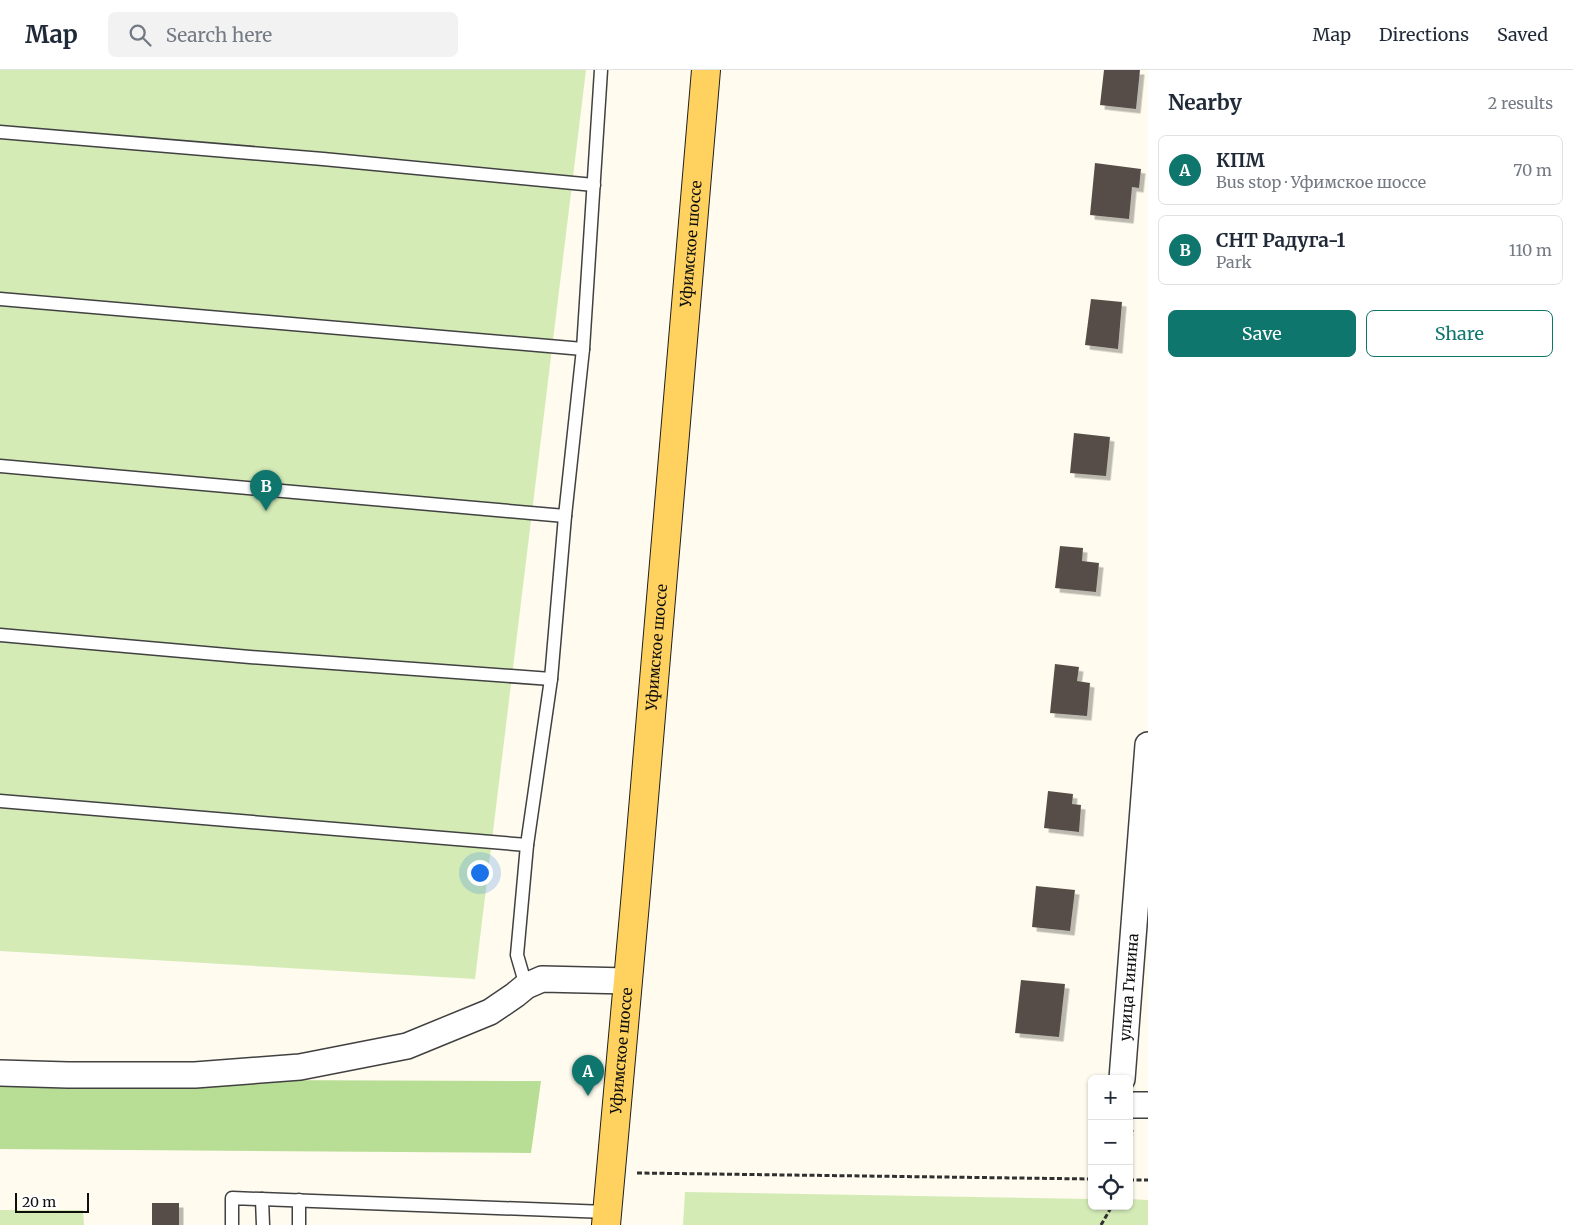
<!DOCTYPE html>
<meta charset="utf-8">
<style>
:root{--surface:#fff;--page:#f2f2f3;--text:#1f2937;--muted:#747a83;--line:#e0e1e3;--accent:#0f766e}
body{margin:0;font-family:Merriweather,serif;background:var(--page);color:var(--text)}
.controls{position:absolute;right:15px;bottom:15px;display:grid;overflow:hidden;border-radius:8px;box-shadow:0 1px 4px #0004}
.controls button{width:45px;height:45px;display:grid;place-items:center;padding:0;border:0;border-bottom:1px solid var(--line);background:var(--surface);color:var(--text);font:25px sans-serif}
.scale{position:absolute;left:15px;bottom:12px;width:74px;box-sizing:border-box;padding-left:5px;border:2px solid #0e0e0e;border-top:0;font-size:14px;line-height:18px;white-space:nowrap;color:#0e0e0e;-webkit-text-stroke:4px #fff;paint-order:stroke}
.you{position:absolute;left:479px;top:802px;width:18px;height:18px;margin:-12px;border:4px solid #fff;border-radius:50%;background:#1a73e8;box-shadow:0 0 0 8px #1a73e833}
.badge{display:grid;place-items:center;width:32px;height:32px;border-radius:50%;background:var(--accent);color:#fff;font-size:16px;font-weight:700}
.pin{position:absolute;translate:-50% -41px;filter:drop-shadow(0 1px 2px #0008)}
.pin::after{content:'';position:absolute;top:26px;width:18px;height:15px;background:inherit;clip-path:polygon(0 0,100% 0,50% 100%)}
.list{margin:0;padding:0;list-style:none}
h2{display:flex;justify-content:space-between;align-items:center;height:65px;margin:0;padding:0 20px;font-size:21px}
h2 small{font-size:16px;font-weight:400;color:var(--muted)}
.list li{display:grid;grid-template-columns:32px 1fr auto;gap:15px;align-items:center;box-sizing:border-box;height:70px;margin:0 10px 10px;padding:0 10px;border:1px solid var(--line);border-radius:8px}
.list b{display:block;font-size:19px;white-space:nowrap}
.list p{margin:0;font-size:16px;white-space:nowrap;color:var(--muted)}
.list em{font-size:16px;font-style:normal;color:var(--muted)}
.actions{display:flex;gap:10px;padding:15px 20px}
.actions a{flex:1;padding:11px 0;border:1px solid var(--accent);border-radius:8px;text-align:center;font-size:18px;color:var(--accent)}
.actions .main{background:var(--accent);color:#fff}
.icon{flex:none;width:28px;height:28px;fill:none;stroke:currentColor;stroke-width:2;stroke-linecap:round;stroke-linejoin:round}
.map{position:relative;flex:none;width:1148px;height:1155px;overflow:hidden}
header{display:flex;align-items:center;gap:30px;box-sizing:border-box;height:70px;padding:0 25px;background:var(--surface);border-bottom:1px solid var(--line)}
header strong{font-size:24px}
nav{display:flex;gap:28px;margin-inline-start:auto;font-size:18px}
.search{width:350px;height:45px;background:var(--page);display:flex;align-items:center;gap:12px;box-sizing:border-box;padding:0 18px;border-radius:8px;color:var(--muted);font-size:19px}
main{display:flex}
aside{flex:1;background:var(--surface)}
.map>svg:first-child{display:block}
.green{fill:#d4ebb6}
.forest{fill:#b8dd94}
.building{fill:#574e49;filter:url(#shadow)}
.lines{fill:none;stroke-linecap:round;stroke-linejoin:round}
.service-casing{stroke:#414141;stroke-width:15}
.minor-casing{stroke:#414141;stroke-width:28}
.primary-casing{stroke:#1f1f1f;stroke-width:30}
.path{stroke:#303030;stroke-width:3;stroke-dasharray:5 2.5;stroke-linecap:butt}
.service{stroke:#fff;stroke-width:12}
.minor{stroke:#fff;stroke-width:25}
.primary{stroke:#ffd25f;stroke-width:28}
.labels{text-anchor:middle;stroke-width:5;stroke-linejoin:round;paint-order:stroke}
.street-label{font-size:15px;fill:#0e0e0e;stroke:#fff}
</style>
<header>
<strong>Map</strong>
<div class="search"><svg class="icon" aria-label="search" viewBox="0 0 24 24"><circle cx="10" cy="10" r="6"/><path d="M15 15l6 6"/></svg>Search here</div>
<nav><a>Map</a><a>Directions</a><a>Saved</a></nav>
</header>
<main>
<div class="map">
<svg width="1148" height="1155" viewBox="0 0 1148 1155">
<defs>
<filter id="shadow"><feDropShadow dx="4.5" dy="4.5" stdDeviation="0" flood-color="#0004"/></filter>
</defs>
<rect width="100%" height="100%" fill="#fffbee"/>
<g class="green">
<polygon points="0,0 586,0 475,909 0,881"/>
<polygon points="685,1122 1092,1129 1092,1136 1129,1136 1129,1129 1148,1130 1148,1155 683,1155"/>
<polygon points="0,1140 83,1140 84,1155 0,1155"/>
</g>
<polygon class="forest" points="0,1009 541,1011 531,1083 0,1079"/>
<g class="building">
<polygon points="1104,0 1140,0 1136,39 1100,35"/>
<polygon points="1095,93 1141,99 1139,118 1132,117 1129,149 1090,145"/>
<polygon points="1091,229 1122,232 1118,279 1085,275"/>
<polygon points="1074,363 1110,367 1106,406 1070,403"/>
<polygon points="1060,476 1083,478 1082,491 1099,493 1096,522 1055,518"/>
<polygon points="1055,594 1079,597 1077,611 1090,613 1087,646 1050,643"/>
<polygon points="1048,721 1073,724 1072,734 1081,735 1079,762 1044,758"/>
<polygon points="1036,816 1075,820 1070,861 1032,857"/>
<polygon points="1021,910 1065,914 1059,967 1015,963"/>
<rect x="152" y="1133" width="27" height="22"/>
</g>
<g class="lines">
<defs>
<g id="service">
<polyline points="0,62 323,89 594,115"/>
<polyline points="0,229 583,279"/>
<polyline points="0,396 565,446"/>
<polyline points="0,565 250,587 551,609"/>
<polyline points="0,731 527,775"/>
<polyline points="526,916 517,885 527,775 551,609 565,446 583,279 601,0"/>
<polyline points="262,1129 263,1155"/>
<polyline points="299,1130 299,1155"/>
<polyline points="232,1155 232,1128 606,1142"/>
</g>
<g id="minor">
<polyline points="0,1003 68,1005 195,1005 300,997 407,976 490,942 515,925 526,916 542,909 628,911"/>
<path id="s1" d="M 1122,1009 L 1148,675"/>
<polyline points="1129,1035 1148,1035"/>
</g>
<g id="primary">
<path id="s2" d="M 606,1155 L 636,822 L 706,0"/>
</g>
</defs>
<use href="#service" class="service-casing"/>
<use href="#minor" class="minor-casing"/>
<use href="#primary" class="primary-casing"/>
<g class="path">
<polyline points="1129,1099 1132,1060"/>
<polyline points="637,1103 1092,1109"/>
<polyline points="1129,1110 1148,1110"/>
<polyline points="1101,1155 1112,1136"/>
</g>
<use href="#service" class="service"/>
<use href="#minor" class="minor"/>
<use href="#primary" class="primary"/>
</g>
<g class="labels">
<g class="street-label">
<text dy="5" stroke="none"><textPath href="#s2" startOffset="985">Уфимское шоссе</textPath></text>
<text dy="5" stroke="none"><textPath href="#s2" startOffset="580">Уфимское шоссе</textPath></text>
<text dy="5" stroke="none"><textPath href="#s1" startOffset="92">улица Гинина</textPath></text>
<text dy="5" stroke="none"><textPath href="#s2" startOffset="175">Уфимское шоссе</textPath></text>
</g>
</g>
</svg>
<div class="controls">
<button>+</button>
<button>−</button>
<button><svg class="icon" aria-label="locate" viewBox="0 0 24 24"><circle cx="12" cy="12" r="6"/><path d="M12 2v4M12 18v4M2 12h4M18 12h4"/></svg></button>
</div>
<div class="scale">20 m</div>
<div class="you"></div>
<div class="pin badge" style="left:588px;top:1026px">A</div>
<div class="pin badge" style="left:266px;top:441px">B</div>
</div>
<aside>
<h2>Nearby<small>2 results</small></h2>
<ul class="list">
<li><span class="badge">A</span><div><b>КПМ</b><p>Bus stop · Уфимское шоссе</p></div><em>70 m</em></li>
<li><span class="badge">B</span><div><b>СНТ Радуга-1</b><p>Park</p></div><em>110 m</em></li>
</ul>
<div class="actions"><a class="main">Save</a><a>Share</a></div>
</aside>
</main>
